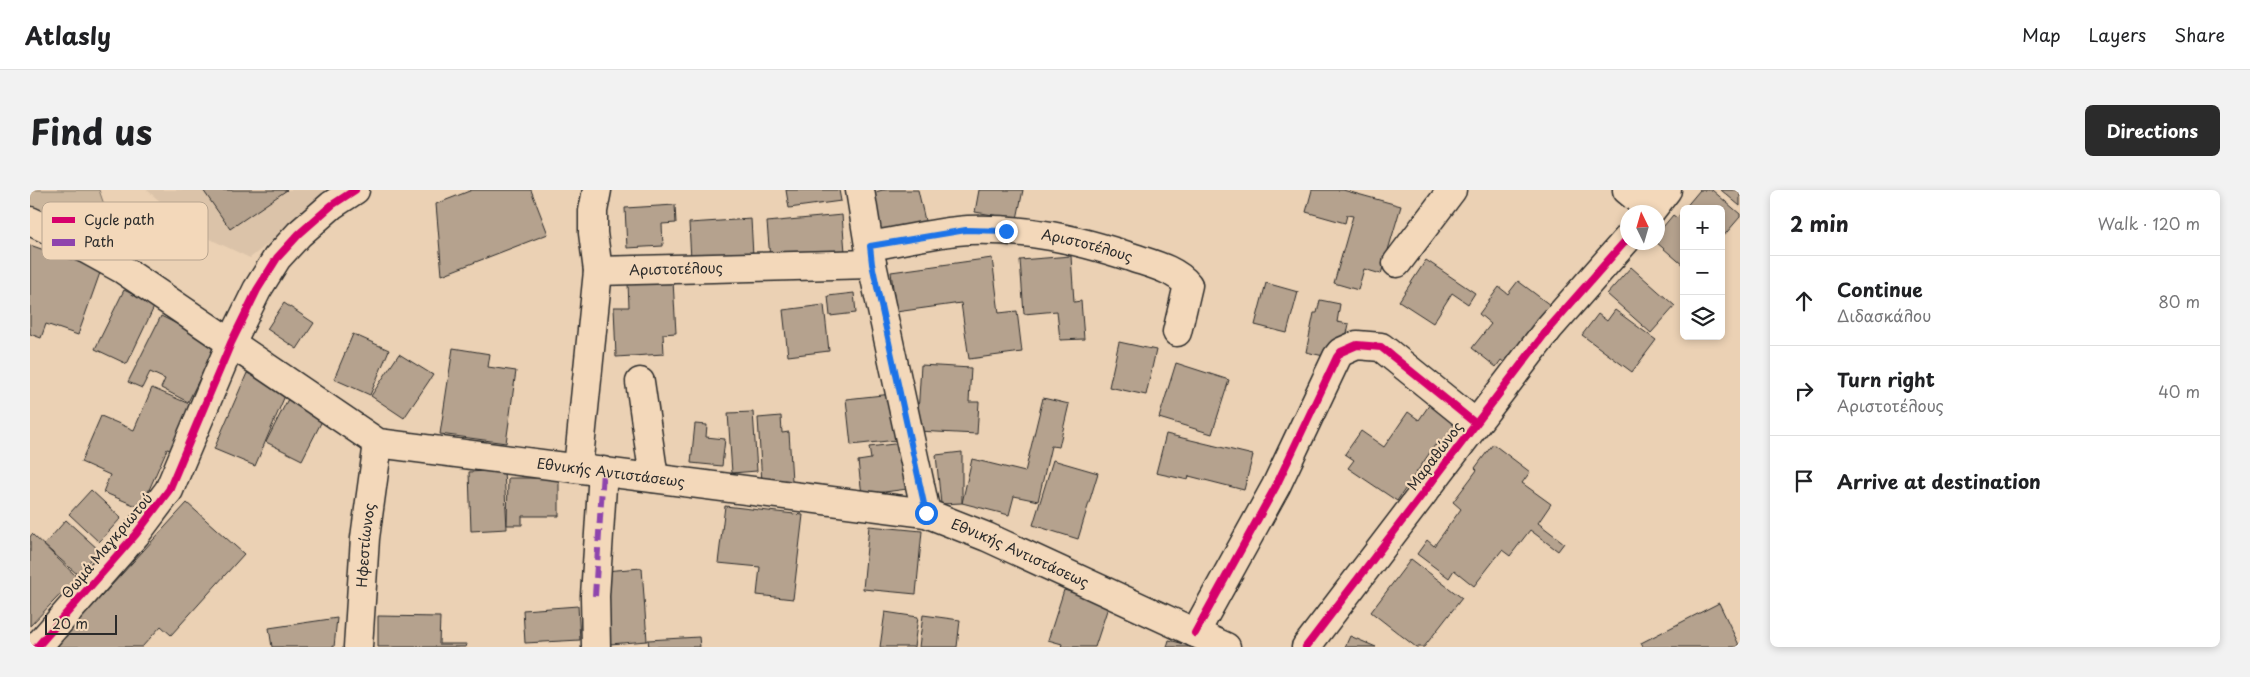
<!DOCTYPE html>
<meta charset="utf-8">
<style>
:root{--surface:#fff;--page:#f2f2f2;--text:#202124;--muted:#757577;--line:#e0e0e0;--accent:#2b2b2b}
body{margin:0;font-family:"Playpen Sans",sans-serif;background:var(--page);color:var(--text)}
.controls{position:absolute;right:15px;top:15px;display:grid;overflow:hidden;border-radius:8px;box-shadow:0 2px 8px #0003}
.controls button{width:45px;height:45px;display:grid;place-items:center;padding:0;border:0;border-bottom:1px solid var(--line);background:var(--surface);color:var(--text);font:25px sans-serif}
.compass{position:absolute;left:1590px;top:15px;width:45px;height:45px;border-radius:50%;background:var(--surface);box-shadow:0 2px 8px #0003;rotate:355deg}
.scale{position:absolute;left:15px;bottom:12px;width:72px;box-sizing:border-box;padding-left:5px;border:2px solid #2b2b2b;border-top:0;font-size:14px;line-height:18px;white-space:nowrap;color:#2b2b2b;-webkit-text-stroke:4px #f3d8ba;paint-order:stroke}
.stop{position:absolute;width:15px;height:15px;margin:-11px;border:4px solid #1a73e8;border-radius:50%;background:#fff}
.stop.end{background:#1a73e8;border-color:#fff;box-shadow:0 1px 5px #0008}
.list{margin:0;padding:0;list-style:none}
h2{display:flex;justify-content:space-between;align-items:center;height:65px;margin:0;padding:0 20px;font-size:21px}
h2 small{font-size:16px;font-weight:400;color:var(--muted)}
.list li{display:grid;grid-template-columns:32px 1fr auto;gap:15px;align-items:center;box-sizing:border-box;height:90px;padding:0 20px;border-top:1px solid var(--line)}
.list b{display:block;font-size:19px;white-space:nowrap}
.list p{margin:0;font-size:16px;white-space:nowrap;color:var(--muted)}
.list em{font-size:16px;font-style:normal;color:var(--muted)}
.icon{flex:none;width:28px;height:28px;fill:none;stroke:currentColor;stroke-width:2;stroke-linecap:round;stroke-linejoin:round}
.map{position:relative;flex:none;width:1710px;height:457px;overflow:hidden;border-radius:8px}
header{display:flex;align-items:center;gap:30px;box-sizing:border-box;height:70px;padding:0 25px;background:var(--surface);border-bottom:1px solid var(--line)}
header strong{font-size:24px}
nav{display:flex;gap:28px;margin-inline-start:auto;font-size:18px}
.intro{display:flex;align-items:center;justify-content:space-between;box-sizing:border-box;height:120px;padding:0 30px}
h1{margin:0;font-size:35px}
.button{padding:12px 22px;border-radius:8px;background:var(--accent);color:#fff;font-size:18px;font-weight:700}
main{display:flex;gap:30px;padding:0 30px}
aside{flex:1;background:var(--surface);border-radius:8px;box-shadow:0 2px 8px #0003}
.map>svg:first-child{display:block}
.built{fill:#dbc3a9}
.green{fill:#cbb69d;stroke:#7b7064}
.building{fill:#b5a28e;stroke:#2b2b2b}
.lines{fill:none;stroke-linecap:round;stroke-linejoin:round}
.minor-casing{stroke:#2b2b2b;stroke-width:31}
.major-casing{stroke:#2b2b2b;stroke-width:31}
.minor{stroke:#f3d8ba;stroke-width:28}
.major{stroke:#f3d8ba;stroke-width:28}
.quiet{stroke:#8e44ad;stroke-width:6;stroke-dasharray:12 6;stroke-linecap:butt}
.cycleway-casing{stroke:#f3d8ba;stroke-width:11}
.cycleway{stroke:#d6006c;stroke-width:8}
.route{stroke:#1a73e8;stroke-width:6}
.labels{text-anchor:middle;stroke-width:4.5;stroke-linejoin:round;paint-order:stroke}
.street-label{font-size:14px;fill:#2b2b2b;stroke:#f3d8ba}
.key{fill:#f3d8ba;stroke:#b7a48f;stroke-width:1}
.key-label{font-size:14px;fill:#2b2b2b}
</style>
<header>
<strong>Atlasly</strong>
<nav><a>Map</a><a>Layers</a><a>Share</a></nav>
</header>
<div class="intro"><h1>Find us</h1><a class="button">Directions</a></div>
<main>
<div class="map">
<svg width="1710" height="457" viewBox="0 0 1710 457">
<rect width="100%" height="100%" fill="#ebd1b4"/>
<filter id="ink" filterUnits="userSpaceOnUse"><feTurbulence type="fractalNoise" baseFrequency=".02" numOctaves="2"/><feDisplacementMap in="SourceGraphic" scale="10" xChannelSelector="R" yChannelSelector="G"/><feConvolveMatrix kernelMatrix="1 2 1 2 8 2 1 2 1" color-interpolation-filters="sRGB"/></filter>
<g filter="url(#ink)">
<polygon class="built" points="117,0 306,0 220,68 165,42"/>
<polygon class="green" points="0,0 69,0 80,32 92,79 0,31"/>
<g class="building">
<polygon points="173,0 257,0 200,39"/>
<polygon points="442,0 501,0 518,44 412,85 406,14"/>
<polygon points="756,0 809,0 811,11 759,18"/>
<polygon points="853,0 888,0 896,35 851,46 841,3"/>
<polygon points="949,0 993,0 987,29 945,22"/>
<polygon points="1282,0 1313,0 1371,16 1351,84 1334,79 1328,100 1304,93 1323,26 1317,25 1315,33 1276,22"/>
<polygon points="1670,0 1682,0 1710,24 1710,27 1691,49 1691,19 1654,19"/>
<polygon points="1691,0 1710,0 1710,16"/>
<polygon points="645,15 646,33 632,34 633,56 597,58 595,18"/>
<polygon points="1654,20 1654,76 1626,52 1628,52 1628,43 1643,25 1647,28"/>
<polygon points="812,25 815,62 740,69 737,32"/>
<polygon points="721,29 723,66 661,70 659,33"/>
<polygon points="0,55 71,80 48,145 16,134 11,148 0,144"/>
<polygon points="1041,66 1044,112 1051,111 1054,149 1030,150 1027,121 994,124 990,70"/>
<polygon points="962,68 969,123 987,121 992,162 939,169 931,113 866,122 861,82"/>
<polygon points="1396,70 1445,103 1438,114 1422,103 1403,133 1369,111"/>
<polygon points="1601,77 1645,116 1621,143 1577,104"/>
<polygon points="643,91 646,143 633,144 634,164 586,167 584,117 599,117 598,93"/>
<polygon points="1488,91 1528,121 1483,179 1471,170 1466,177 1442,158 1461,134 1449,124 1469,97 1478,104"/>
<polygon points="1236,93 1268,102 1257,143 1225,135"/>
<polygon points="94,100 125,115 97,174 65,159"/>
<polygon points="824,103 826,123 800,126 798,106"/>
<polygon points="1290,110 1310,114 1307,132 1319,134 1314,157 1298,167 1276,162 1284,123 1287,123"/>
<polygon points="254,113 284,133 267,159 237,139"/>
<polygon points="794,115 799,161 758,166 753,120"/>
<polygon points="1585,120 1626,150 1602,182 1552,145 1568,124 1577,131"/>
<polygon points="131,126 187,154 158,212 131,198 135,189 120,182 112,198 98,192"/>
<polygon points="323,144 359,160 340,205 304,189"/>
<polygon points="1089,152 1126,160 1116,205 1079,197"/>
<polygon points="423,158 460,164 458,177 486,181 476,253 410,244"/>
<polygon points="369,164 403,185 374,228 341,206"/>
<polygon points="1146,173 1199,190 1182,244 1129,228"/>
<polygon points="891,175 941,178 939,212 949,212 947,244 887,241"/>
<polygon points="217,183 257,201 225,276 184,259"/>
<polygon points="122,198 164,216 144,261 137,259 111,318 73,302 80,285 51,272 71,226 104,240"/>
<polygon points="862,204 867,250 821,255 816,209"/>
<polygon points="259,207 295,225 272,270 236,252"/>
<polygon points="1013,208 1039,214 1029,257 1021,256 1008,311 984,306 979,325 932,313 942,269 995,282"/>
<polygon points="1404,208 1441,234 1419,265 1405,255 1367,311 1318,278 1324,270 1315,264 1331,241 1354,257 1378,222 1389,230"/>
<polygon points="723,222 727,281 702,283 698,223"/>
<polygon points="751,226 752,243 759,242 762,291 732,293 728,228"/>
<polygon points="665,234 677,235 676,247 695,249 692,276 661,273"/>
<polygon points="1136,244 1223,265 1214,300 1159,286 1158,290 1126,283"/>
<polygon points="872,253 877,299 832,305 828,271 841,269 839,257"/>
<polygon points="1463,254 1500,282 1492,293 1521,314 1508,333 1534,353 1528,361 1500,340 1480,366 1472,360 1444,396 1424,380 1419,388 1387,364 1397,350 1404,356 1431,319 1423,312 1447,280 1445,278"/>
<polygon points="932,262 932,313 911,314 906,265"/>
<polygon points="1023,270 1068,283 1048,349 1003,335"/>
<polygon points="474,280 477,339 441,341 439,282"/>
<polygon points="478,288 529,288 529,326 492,326 492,335 477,335"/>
<polygon points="61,300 91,328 69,352 39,324"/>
<polygon points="157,313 214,364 141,445 131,436 112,457 25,457"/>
<polygon points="695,316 773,325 763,409 727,405 730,377 688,373"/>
<polygon points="36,330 69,360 47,384 14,355"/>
<polygon points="839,336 892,341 886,404 833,399"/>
<polygon points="2,344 47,387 0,436 0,347"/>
<polygon points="1381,369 1432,408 1394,457 1386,457 1341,422"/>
<polygon points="612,378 617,451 580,454 574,381"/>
<polygon points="1034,400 1079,414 1065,457 1031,457 1032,454 1018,450"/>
<polygon points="1689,413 1710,457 1613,457 1611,453"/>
<polygon points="548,416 550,450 495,453 493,420"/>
<polygon points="855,422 888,427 884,457 850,457"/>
<polygon points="893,425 930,430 927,457 889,457"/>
<polygon points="348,426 410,427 409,454 437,454 436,457 348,457"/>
<polygon points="307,428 304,457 242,457 239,438"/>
<polygon points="1320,446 1346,457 1315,457"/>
<polygon points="669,447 670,457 619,457 618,450"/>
<polygon points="1139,450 1166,457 1137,457"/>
</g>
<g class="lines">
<defs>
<g id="minor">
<polyline points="830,0 842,74 896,323"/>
<polyline points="1597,0 1621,20"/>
<polyline points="1620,22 1637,0"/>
<path id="s1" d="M 840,56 C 871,51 906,42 938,40 C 998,38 1045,49 1101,67 C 1121,74 1145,79 1158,95 L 1147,142"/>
<polyline points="1367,73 1422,0"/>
<path id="s2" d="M 568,81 L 842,74"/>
<polyline points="610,192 624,288"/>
<polyline points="548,278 568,81 563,43 563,21 567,0"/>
<polyline points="1165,443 1246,296 1307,167 1311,162 1327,155 1351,157 1445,233"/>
<polyline points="7,457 106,344 139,300 201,153 227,100 247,68 269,44 302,15 325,0"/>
<path id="s3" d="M 328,457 L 335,348 L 348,253"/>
<polyline points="566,457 565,406 573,281"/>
<polyline points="1276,457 1519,138 1598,48"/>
</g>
<g id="major">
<path id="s4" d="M 0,31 L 34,47 L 92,79 L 348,253 L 896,323 L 957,347 L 1196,457"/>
</g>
</defs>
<use href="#minor" class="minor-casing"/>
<use href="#major" class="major-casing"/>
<use href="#minor" class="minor"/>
<use href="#major" class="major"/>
<polyline class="quiet" points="565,406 573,281"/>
<defs>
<g id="cycleway">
<polyline points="1165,443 1246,296 1307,167 1311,162 1327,155 1351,157 1445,233"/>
<polyline points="7,457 106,344 139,300 201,153 227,100 247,68 269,44 302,15 325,0"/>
<polyline points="1276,457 1519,138 1598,48"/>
</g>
</defs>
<use href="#cycleway" class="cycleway-casing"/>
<use href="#cycleway" class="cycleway"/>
</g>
</g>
<g class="lines" filter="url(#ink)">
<polyline class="route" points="896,323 842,74 840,56 936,40 976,41"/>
</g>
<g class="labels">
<g class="street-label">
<text dy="5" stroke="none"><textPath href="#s1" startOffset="220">Αριστοτέλους</textPath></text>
<text dy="5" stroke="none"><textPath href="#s2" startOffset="78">Αριστοτέλους</textPath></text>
<text transform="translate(1405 266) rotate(-53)" y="5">Μαραθώνος</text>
<text dy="5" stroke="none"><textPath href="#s4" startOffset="648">Εθνικής Αντιστάσεως</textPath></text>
<text dy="5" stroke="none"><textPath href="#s3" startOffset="102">Ηφεστίωνος</textPath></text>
<text transform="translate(77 356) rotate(-50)" y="5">Θωμά Μαγκριωτού</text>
<text dy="5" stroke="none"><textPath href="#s4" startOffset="1068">Εθνικής Αντιστάσεως</textPath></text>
</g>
</g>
<rect x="12" y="12" width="166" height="58" rx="8" class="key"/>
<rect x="22" y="27" width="23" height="6" fill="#d6006c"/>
<rect x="22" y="49" width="23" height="7" fill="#8e44ad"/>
<g class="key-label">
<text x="54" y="35">Cycle path</text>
<text x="54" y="57">Path</text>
</g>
</svg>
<div class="controls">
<button>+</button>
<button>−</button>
<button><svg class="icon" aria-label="layers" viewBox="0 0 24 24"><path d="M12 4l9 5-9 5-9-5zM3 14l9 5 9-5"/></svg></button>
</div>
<svg class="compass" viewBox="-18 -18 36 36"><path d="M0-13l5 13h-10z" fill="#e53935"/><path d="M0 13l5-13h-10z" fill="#757577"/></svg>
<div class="scale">20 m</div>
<div class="stop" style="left:896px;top:323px"></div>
<div class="stop end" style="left:976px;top:41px"></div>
</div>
<aside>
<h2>2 min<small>Walk · 120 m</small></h2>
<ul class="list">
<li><svg class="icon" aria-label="ahead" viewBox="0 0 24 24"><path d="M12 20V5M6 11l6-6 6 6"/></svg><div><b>Continue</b><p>Διδασκάλου</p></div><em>80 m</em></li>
<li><svg class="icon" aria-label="right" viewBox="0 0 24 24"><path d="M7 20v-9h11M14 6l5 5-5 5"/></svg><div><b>Turn right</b><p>Αριστοτέλους</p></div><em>40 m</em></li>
<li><svg class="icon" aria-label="arrive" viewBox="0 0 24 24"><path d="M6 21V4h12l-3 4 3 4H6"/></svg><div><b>Arrive at destination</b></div></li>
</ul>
</aside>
</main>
